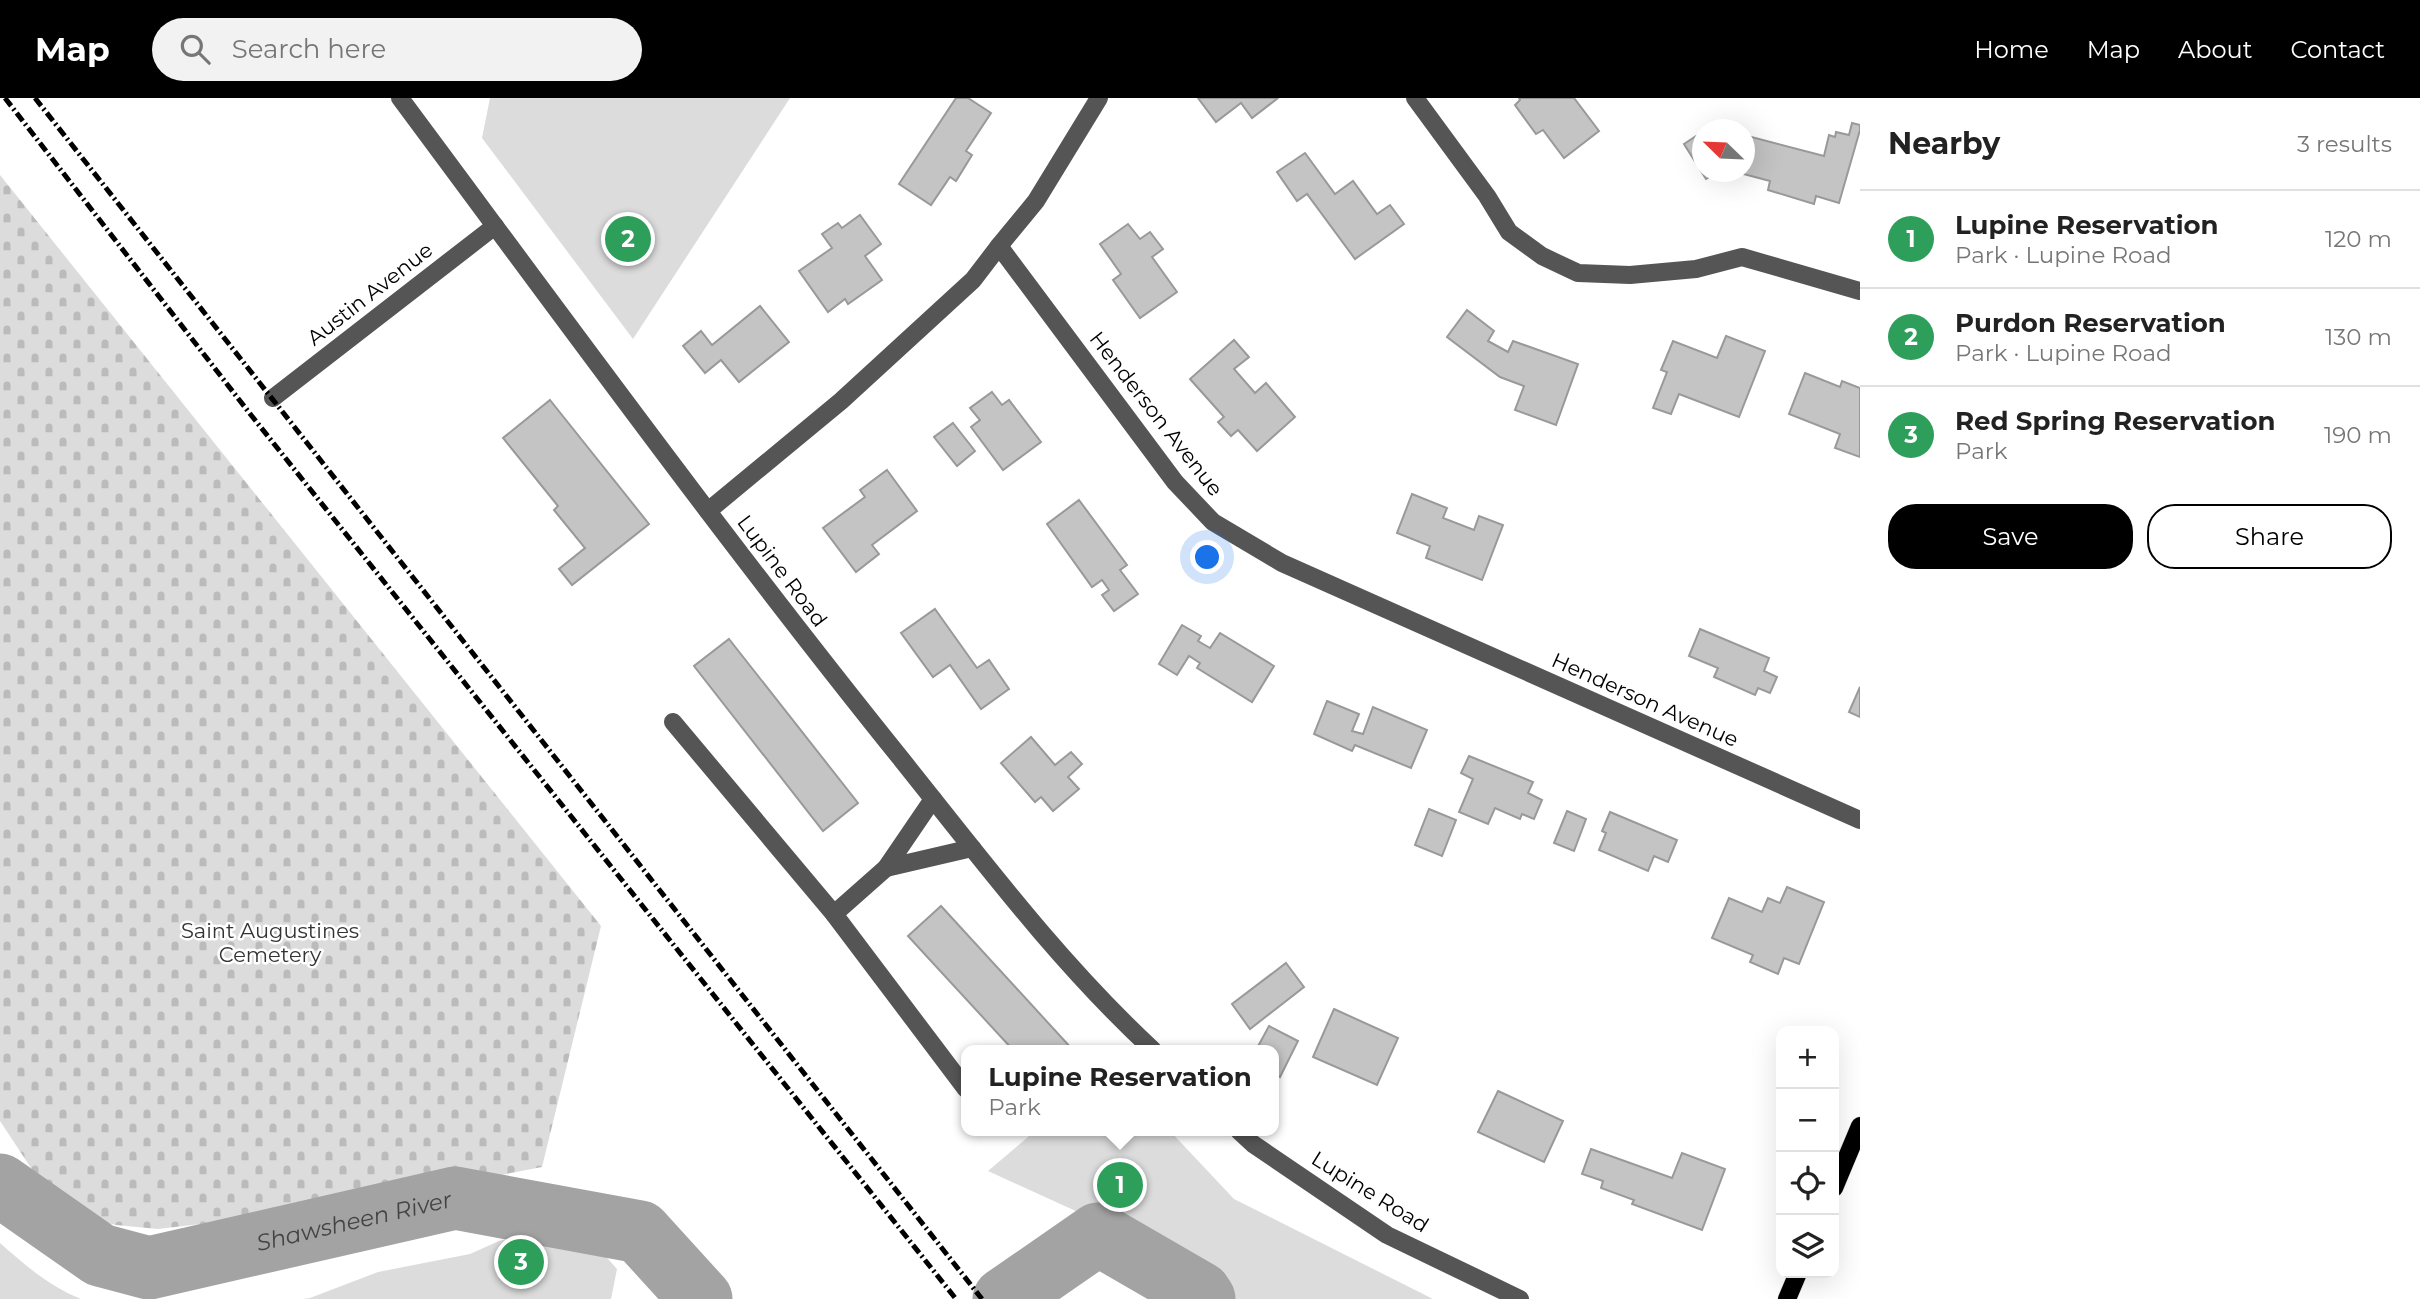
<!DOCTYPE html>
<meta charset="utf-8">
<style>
:root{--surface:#fff;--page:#f2f2f2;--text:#222;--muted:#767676;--line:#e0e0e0;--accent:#000}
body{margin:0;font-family:Montserrat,sans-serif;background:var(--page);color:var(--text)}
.controls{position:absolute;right:21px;bottom:21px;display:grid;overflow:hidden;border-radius:14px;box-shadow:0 7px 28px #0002}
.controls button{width:63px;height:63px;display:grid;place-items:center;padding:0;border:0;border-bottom:2px solid var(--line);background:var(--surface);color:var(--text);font:35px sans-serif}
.compass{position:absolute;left:1692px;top:21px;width:63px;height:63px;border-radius:50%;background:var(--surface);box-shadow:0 7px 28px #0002;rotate:293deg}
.you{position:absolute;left:1208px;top:460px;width:24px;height:24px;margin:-18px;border:5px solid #fff;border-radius:50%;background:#1a73e8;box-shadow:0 0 0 10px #1a73e833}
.badge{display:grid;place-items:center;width:46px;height:46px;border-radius:50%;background:var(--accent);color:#fff;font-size:23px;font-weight:700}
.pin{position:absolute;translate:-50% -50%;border:4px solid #fff;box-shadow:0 2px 7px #0006}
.popup{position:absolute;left:961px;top:947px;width:318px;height:91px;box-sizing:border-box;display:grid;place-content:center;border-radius:14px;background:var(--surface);filter:drop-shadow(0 2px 5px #0005);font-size:23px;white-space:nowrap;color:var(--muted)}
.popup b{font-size:26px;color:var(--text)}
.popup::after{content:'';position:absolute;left:50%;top:100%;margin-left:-14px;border:14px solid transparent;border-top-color:var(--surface)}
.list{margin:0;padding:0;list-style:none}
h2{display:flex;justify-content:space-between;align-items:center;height:91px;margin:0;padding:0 28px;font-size:30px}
h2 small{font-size:23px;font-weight:400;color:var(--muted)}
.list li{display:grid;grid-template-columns:46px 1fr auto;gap:21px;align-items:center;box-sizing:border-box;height:98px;padding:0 28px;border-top:2px solid var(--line)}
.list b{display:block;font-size:26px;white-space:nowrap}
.list p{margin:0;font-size:23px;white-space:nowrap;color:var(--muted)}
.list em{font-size:23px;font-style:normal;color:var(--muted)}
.actions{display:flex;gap:14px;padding:21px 28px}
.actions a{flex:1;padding:16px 0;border:2px solid var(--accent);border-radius:28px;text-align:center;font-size:24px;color:var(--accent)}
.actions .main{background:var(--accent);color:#fff}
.icon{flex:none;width:38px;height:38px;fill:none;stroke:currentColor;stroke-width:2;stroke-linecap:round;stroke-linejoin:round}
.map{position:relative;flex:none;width:1860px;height:1201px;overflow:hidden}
header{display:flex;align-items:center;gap:42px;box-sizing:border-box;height:98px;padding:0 35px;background:var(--accent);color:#fff}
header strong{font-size:33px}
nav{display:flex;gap:38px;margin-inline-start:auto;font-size:24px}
.search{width:490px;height:63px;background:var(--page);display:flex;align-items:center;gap:18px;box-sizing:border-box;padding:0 24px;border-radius:38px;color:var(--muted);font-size:26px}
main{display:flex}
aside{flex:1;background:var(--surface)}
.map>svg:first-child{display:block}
.cemetery{fill:url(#cemetery-stones)}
.park{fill:#dcdcdc}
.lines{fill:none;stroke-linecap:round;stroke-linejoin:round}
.river{stroke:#a3a3a3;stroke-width:63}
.building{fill:#c4c4c4;stroke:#999;stroke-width:2}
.major-casing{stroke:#dbdbdb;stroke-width:19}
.minor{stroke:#555;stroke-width:18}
.major{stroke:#000;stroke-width:18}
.rail{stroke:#000;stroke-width:5;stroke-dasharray:10 3.5 2 3.5;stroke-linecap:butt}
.labels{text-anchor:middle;stroke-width:5;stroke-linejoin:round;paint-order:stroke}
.street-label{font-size:21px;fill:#000;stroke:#fff}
.park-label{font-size:21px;fill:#333;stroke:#fff}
.water-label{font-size:23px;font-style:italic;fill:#444;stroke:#fff}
</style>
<header>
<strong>Map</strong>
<div class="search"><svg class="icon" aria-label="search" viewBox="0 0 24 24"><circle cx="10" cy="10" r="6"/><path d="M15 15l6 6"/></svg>Search here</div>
<nav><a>Home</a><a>Map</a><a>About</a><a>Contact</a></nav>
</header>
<main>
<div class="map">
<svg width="1860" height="1201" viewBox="0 0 1860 1201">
<defs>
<pattern id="cemetery-stones" width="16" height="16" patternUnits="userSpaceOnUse" patternTransform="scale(1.75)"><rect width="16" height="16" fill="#dcdcdc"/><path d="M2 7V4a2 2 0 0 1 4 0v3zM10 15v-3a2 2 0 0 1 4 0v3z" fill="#bbb"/></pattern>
</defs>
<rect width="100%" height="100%" fill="#fff"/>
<polygon class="cemetery" points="0,77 601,828 542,1069 321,1112 158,1131 116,1127 95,1122 76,1111 33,1073 0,1023"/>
<g class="park">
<polygon points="490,0 790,0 633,241 482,40"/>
<polygon points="1035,1033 1170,1033 1234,1101 1433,1201 1226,1201 1205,1172 988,1073"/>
<polygon points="568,1132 585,1135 617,1171 611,1201 303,1201 310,1200 378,1174 470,1156 499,1143 523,1137"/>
<path d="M 0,1145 C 26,1168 49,1188 81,1201 L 0,1201 Z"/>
</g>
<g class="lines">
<g class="river">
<path id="s1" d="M 0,1087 L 100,1157 L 149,1170 L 455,1100 L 640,1134 L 701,1201"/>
<polyline points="1004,1201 1098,1136 1200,1195 1204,1201"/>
</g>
</g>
<g class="building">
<polygon points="956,0 968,0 991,15 966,53 972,57 956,83 950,79 931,107 899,86"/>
<polygon points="1198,0 1278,0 1252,20 1241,5 1216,24"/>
<polygon points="1519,0 1574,0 1599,33 1564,60 1543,32 1536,36 1515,7 1520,2"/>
<polygon points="1852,25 1860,27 1860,32 1839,105 1816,98 1814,106 1768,92 1770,83 1736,74 1744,74 1744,37 1824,58 1829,37 1835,39 1836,34 1849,37"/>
<polygon points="1702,34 1702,74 1718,74 1706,81 1684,46"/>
<polygon points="1305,55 1335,96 1353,83 1377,116 1390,107 1404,126 1355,161 1307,96 1297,103 1277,74"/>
<polygon points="860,117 881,146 865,158 882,182 848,206 845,201 828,214 799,173 832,150 822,136 838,125 842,130"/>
<polygon points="1128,126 1140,141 1150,134 1163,151 1152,159 1177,194 1140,220 1113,182 1121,176 1100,146"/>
<polygon points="760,208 789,244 739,284 721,262 705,275 683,248 701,233 712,247"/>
<polygon points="1467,212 1494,233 1488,243 1508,254 1513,243 1578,266 1556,327 1515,312 1524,288 1500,279 1447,239"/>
<polygon points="1726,238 1765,253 1739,319 1679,296 1671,316 1653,310 1667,274 1661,272 1673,243 1717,260"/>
<polygon points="1234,242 1249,259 1234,271 1255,295 1266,285 1295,319 1257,353 1238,332 1231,338 1218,324 1224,319 1190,281"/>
<polygon points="1805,275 1840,289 1842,283 1860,290 1860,359 1835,350 1840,336 1789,316"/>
<polygon points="992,294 1002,307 1009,302 1041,344 1003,372 971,329 980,322 970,310"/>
<polygon points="550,302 649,426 572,487 559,471 585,450 554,412 558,408 503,340"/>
<polygon points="953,325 975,353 957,368 934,339"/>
<polygon points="887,372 917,413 872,447 879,456 856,474 823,430 865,399 860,392"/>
<polygon points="1412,396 1447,410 1443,420 1474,432 1479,418 1503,427 1482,482 1426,460 1430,448 1397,435"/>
<polygon points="1079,402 1127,467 1120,472 1138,496 1114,513 1102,497 1109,492 1102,482 1092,489 1047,426"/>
<polygon points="935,511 977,570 989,562 1009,591 981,611 950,567 933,579 901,535"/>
<polygon points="1182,527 1201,538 1198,543 1210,550 1220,535 1274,568 1252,604 1197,570 1200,565 1189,558 1177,577 1159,566"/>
<polygon points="1700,531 1769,560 1764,573 1777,579 1770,595 1758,590 1755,597 1714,579 1718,570 1689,558"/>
<polygon points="729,541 858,705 823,733 694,568"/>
<polygon points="1860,589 1860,619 1849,614"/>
<polygon points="1327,603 1359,616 1352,633 1363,636 1373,609 1427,632 1411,670 1355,647 1352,653 1314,636"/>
<polygon points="1031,639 1055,667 1071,654 1082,666 1068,679 1079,691 1053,713 1041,699 1035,704 1001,665"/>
<polygon points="1469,658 1533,684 1528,695 1542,702 1534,721 1522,716 1520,721 1495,710 1488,726 1459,714 1473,681 1461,675"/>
<polygon points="1429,711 1456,722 1442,758 1415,747"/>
<polygon points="1567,713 1586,721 1574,753 1554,745"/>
<polygon points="1610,714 1677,742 1668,764 1654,758 1648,773 1599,752 1606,735 1602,733"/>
<polygon points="1787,789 1824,804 1799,866 1784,860 1778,876 1750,864 1753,857 1712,840 1729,800 1762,814 1768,800 1780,805"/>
<polygon points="941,808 1073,952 1013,952 908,838"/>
<polygon points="1286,865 1304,889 1250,931 1232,906"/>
<polygon points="1334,911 1398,940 1377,987 1313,959"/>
<polygon points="1269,928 1298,943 1280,979 1274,975 1274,952 1256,952"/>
<polygon points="1498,993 1563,1023 1544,1064 1478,1034"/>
<polygon points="1591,1051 1672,1080 1682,1055 1725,1071 1702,1132 1632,1106 1634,1102 1601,1090 1603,1083 1582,1076"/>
</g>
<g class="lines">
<defs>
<g id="major">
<polyline points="1834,1090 1860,1028"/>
<polyline points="1787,1201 1798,1175"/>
</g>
</defs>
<use href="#major" class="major-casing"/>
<g class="minor">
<path d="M 400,0 C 565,222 728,446 902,662 C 982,762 1059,865 1153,952"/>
<polyline points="1415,0 1487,98 1509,134 1542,158 1578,175 1630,177 1696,171 1742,159 1860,193"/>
<polyline points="999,148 1036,103 1099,0"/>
<polyline points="273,300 495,128"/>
<polyline points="708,413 841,303 973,182 999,148 1175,384 1213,424 1282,465 1860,722"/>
<polyline points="673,624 834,816 966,991"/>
<polyline points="933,701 886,770 972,750"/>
<polyline points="834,816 886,770"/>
<polyline points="1239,1033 1253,1046 1387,1137 1520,1201"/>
</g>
<use href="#major" class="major"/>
<g class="rail">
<polyline points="5,0 251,317 956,1201"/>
<polyline points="35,0 982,1201"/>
</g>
</g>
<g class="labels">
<g class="street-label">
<text transform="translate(370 196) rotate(-38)" y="7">Austin Avenue</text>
<text transform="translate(1156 316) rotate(52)" y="7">Henderson Avenue</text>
<text transform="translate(782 473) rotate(53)" y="7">Lupine Road</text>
<text transform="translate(1645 602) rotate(24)" y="7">Henderson Avenue</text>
<text transform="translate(1370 1094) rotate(32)" y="7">Lupine Road</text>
</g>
<g class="park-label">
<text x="270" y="840">Saint Augustines<tspan x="270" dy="24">Cemetery</tspan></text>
</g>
<g class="water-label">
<text dy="8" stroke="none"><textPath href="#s1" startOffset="383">Shawsheen River</textPath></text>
</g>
</g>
</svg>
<div class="controls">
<button>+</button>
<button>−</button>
<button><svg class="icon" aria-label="locate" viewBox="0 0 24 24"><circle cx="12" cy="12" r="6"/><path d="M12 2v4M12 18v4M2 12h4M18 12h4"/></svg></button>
<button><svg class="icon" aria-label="layers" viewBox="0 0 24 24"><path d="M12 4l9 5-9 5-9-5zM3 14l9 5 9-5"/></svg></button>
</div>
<svg class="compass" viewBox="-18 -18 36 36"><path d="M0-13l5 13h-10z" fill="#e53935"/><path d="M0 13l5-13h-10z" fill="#767676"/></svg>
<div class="you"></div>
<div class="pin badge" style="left:1120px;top:1087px;background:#2e9e5b">1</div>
<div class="popup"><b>Lupine Reservation</b>Park</div>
<div class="pin badge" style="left:628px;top:141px;background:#2e9e5b">2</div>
<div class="pin badge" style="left:521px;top:1164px;background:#2e9e5b">3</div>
</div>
<aside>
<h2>Nearby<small>3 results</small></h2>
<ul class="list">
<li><span class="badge" style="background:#2e9e5b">1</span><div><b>Lupine Reservation</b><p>Park · Lupine Road</p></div><em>120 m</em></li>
<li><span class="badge" style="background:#2e9e5b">2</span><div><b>Purdon Reservation</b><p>Park · Lupine Road</p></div><em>130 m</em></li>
<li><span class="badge" style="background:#2e9e5b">3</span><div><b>Red Spring Reservation</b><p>Park</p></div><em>190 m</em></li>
</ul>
<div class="actions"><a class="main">Save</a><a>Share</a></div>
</aside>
</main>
